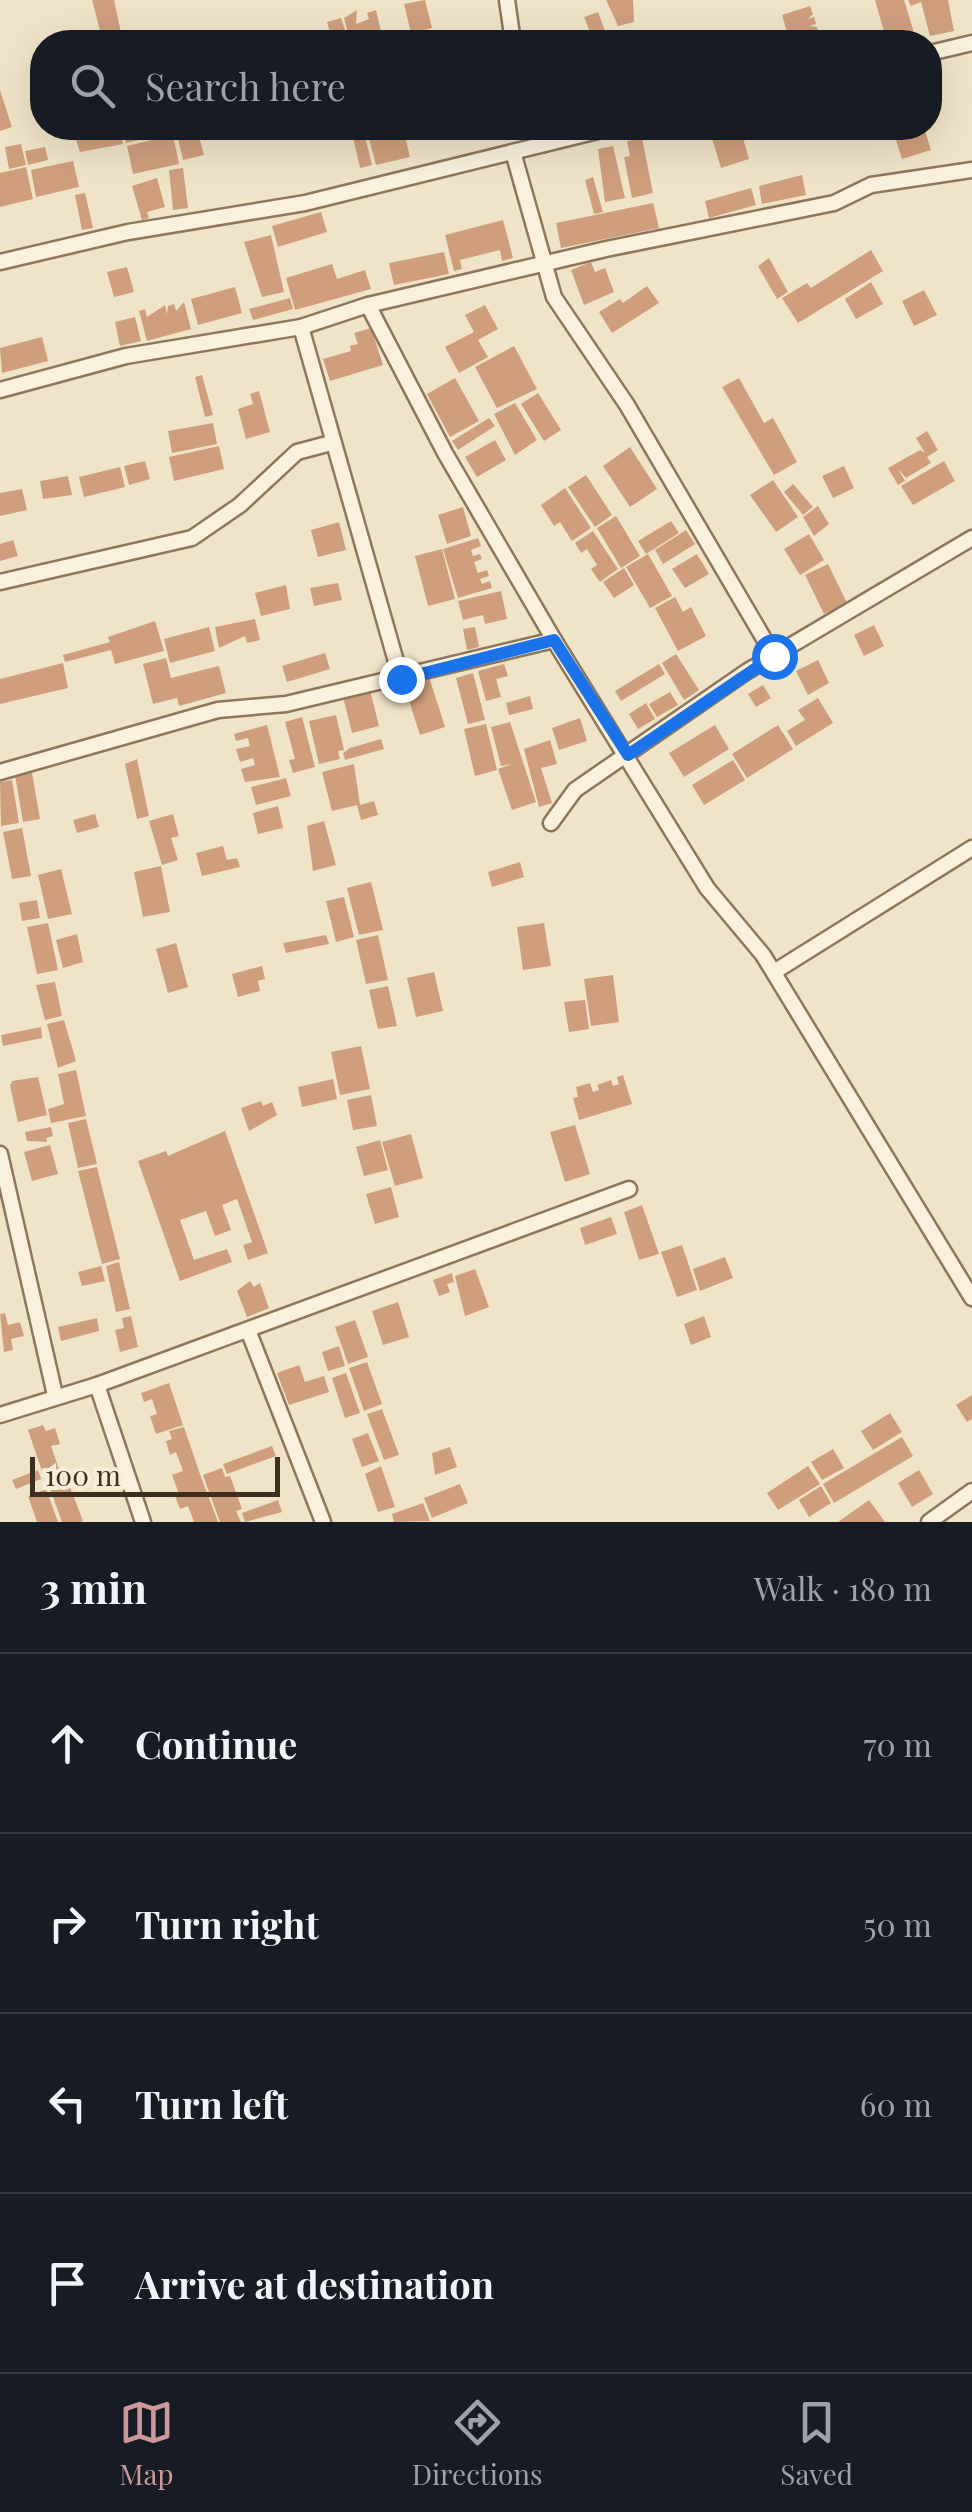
<!DOCTYPE html>
<meta charset="utf-8">
<style>
:root{--surface:#171b24;--page:#20242c;--text:#f1f3f6;--muted:#9ea1a6;--line:#363941;--accent:#cc999b}
body{margin:0;font-family:"Playfair Display",serif;background:var(--page);color:var(--text)}
.scale{position:absolute;left:30px;bottom:25px;width:250px;box-sizing:border-box;padding-left:10px;border:5px solid #3d2e20;border-top:0;font-size:28px;line-height:35px;white-space:nowrap;color:#3d2e20;-webkit-text-stroke:8px #f7eed8;paint-order:stroke}
.stop{position:absolute;width:30px;height:30px;margin:-22px;border:8px solid #1a73e8;border-radius:50%;background:#fff}
.stop.end{background:#1a73e8;border-color:#fff;box-shadow:0 2px 10px #0008}
.list{margin:0;padding:0;list-style:none}
h2{display:flex;justify-content:space-between;align-items:center;height:130px;margin:0;padding:0 40px;font-size:42px}
h2 small{font-size:32px;font-weight:400;color:var(--muted)}
.list li{display:grid;grid-template-columns:65px 1fr auto;gap:30px;align-items:center;box-sizing:border-box;height:180px;padding:0 40px;border-top:2px solid var(--line)}
.list b{display:block;font-size:38px;white-space:nowrap}
.list em{font-size:32px;font-style:normal;color:var(--muted)}
.icon{flex:none;width:55px;height:55px;fill:none;stroke:currentColor;stroke-width:2;stroke-linecap:round;stroke-linejoin:round}
.map{position:relative;flex:none;width:972px;height:1522px;overflow:hidden}
.search{position:absolute;background:var(--surface);box-shadow:0 10px 40px #0002;left:30px;right:30px;top:30px;height:110px;display:flex;align-items:center;gap:25px;box-sizing:border-box;padding:0 35px;border-radius:40px;color:var(--muted);font-size:38px}
.sheet{height:850px;background:var(--surface)}
nav{display:flex;justify-content:space-around;align-items:center;box-sizing:border-box;height:140px;border-top:2px solid var(--line);background:var(--surface);font-size:28px;color:var(--muted)}
nav a{display:grid;justify-items:center;gap:5px}
nav .on{color:var(--accent)}
.map>svg:first-child{display:block}
.building{fill:#cf9f7d}
.lines{fill:none;stroke-linecap:round;stroke-linejoin:round}
.minor-casing{stroke:#8d765c;stroke-width:19}
.minor{stroke:#faf1dc;stroke-width:14}
.route{stroke:#1a73e8;stroke-width:12}
</style>
<div class="map">
<svg width="972" height="1522" viewBox="0 0 972 1522">
<rect width="100%" height="100%" fill="#f0e4c8"/>
<g class="building">
<polygon points="92,0 114,0 123,42 103,42"/>
<polygon points="425,0 432,28 411,33 404,4"/>
<polygon points="606,0 633,0 634,22 618,26"/>
<polygon points="875,0 904,0 916,39 887,42"/>
<polygon points="908,0 948,0 954,31 930,36 921,2 911,6"/>
<polygon points="810,6 813,14 808,19 814,17 816,24 809,26 817,27 819,35 812,37 813,42 790,42 782,15"/>
<polygon points="357,10 356,24 369,19 367,13 376,10 383,40 350,42 344,18"/>
<polygon points="598,12 609,42 594,42 584,17"/>
<polygon points="341,18 349,42 333,42 327,22"/>
<polygon points="0,90 12,127 0,131"/>
<polygon points="72,128 120,128 123,144 80,152"/>
<polygon points="122,128 173,128 174,131 126,143"/>
<polygon points="351,128 363,128 372,165 360,168"/>
<polygon points="380,128 403,128 410,157 376,165 367,131"/>
<polygon points="726,128 740,128 749,159 721,168 710,132"/>
<polygon points="903,128 924,128 931,150 902,159 893,131"/>
<polygon points="197,129 204,155 183,160 177,134"/>
<polygon points="173,135 179,164 133,174 127,146"/>
<polygon points="642,138 653,193 632,198 624,157 630,156 627,141"/>
<polygon points="21,144 26,165 9,169 5,147"/>
<polygon points="613,146 625,198 605,202 598,149"/>
<polygon points="45,147 48,160 28,165 25,151"/>
<polygon points="73,161 79,187 36,197 31,170"/>
<polygon points="26,167 33,199 0,207 0,173"/>
<polygon points="183,168 188,208 173,210 169,170"/>
<polygon points="802,175 806,195 762,204 759,186"/>
<polygon points="593,177 603,212 594,214 585,180"/>
<polygon points="157,178 165,207 147,212 149,218 142,220 132,186"/>
<polygon points="751,188 756,205 709,218 705,201"/>
<polygon points="85,193 93,228 82,230 75,195"/>
<polygon points="653,203 659,228 561,248 556,223"/>
<polygon points="321,212 327,232 278,247 272,226"/>
<polygon points="503,220 513,258 502,261 500,250 460,260 462,269 454,271 445,235"/>
<polygon points="271,235 284,292 262,297 244,242"/>
<polygon points="871,250 883,271 798,323 782,298 807,283 811,288"/>
<polygon points="444,252 449,274 394,285 389,263"/>
<polygon points="769,258 788,292 777,299 758,266"/>
<polygon points="591,262 595,272 605,268 614,292 584,305 571,270"/>
<polygon points="332,264 337,279 365,270 371,289 295,310 286,278"/>
<polygon points="127,267 134,292 114,297 107,272"/>
<polygon points="871,282 883,304 856,319 845,299"/>
<polygon points="647,286 659,303 612,333 599,312 620,299 623,303"/>
<polygon points="235,287 242,313 198,325 191,299"/>
<polygon points="924,290 937,315 914,326 902,301"/>
<polygon points="290,298 293,309 253,320 249,309"/>
<polygon points="184,302 191,329 147,341 139,311 145,309 147,317 165,305 167,314 168,306 174,304 176,311"/>
<polygon points="485,305 498,329 478,340 488,357 459,373 445,347 474,332 465,315"/>
<polygon points="135,317 141,341 120,346 115,322"/>
<polygon points="371,328 383,365 330,381 323,359 351,351 350,346 358,344 354,333"/>
<polygon points="42,337 48,361 2,373 0,348"/>
<polygon points="514,346 537,389 497,408 475,367"/>
<polygon points="202,375 213,415 205,417 195,377"/>
<polygon points="455,378 479,421 450,437 427,394"/>
<polygon points="739,378 764,423 773,418 797,462 774,475 722,387"/>
<polygon points="259,391 270,432 246,439 238,409 253,404 250,394"/>
<polygon points="538,393 561,430 544,441 521,404"/>
<polygon points="515,403 537,440 515,455 494,414"/>
<polygon points="489,418 495,426 458,450 452,441"/>
<polygon points="213,423 217,444 172,453 168,431"/>
<polygon points="927,431 938,450 927,457 931,463 906,478 898,469 905,481 898,485 888,468 920,450 925,453 916,438"/>
<polygon points="495,440 506,460 477,477 465,457"/>
<polygon points="219,446 224,469 174,481 169,457"/>
<polygon points="630,447 657,489 630,507 603,466"/>
<polygon points="145,461 150,479 129,485 124,466"/>
<polygon points="944,461 955,481 913,505 901,486"/>
<polygon points="844,466 854,488 833,498 822,476"/>
<polygon points="120,467 125,487 84,497 79,477"/>
<polygon points="586,475 612,515 595,527 568,487"/>
<polygon points="68,476 72,495 43,499 40,481"/>
<polygon points="773,480 798,517 776,532 750,495"/>
<polygon points="793,484 813,507 803,515 784,492"/>
<polygon points="565,488 591,528 572,541 560,522 554,526 541,505"/>
<polygon points="22,489 27,510 0,516 0,493"/>
<polygon points="818,506 829,524 814,536 803,517"/>
<polygon points="463,507 471,536 447,544 438,515"/>
<polygon points="616,516 640,556 621,568 597,528"/>
<polygon points="671,521 679,533 646,554 638,541"/>
<polygon points="339,522 346,550 318,557 311,530"/>
<polygon points="686,530 695,544 663,564 655,550"/>
<polygon points="593,531 618,569 600,582 591,569 597,565 587,549 581,553 575,543"/>
<polygon points="809,534 824,560 800,575 784,549"/>
<polygon points="478,538 481,546 471,550 473,556 480,554 482,559 474,562 478,573 487,570 489,576 480,579 482,584 490,581 492,588 458,598 443,549"/>
<polygon points="13,540 18,556 0,561 0,544"/>
<polygon points="442,549 455,599 428,606 415,556"/>
<polygon points="648,554 672,596 650,608 626,567"/>
<polygon points="697,554 709,574 685,588 672,569"/>
<polygon points="828,564 847,603 824,614 805,575"/>
<polygon points="624,568 634,585 614,598 603,582"/>
<polygon points="338,583 342,600 314,606 310,588"/>
<polygon points="286,585 290,609 261,616 255,593"/>
<polygon points="501,591 507,619 485,624 483,615 463,620 458,601"/>
<polygon points="675,597 683,612 691,607 706,636 678,651 655,608"/>
<polygon points="255,619 260,640 247,643 245,636 219,648 215,627"/>
<polygon points="155,621 164,651 115,664 111,650 65,662 63,655 110,642 108,637"/>
<polygon points="874,625 884,646 864,656 854,635"/>
<polygon points="209,627 215,651 170,663 164,639"/>
<polygon points="475,627 479,647 467,650 463,629"/>
<polygon points="325,653 330,669 287,682 282,666"/>
<polygon points="676,654 699,690 684,700 662,663"/>
<polygon points="166,658 171,678 219,666 226,693 179,706 177,698 153,704 143,664"/>
<polygon points="818,660 829,683 808,695 796,671"/>
<polygon points="63,663 68,688 0,704 0,679"/>
<polygon points="504,664 508,676 496,679 501,697 486,701 478,671"/>
<polygon points="659,664 665,674 621,701 615,691"/>
<polygon points="473,673 485,720 468,724 456,678"/>
<polygon points="429,677 445,727 420,735 404,685"/>
<polygon points="763,685 771,698 756,707 748,694"/>
<polygon points="370,690 379,726 352,733 343,697"/>
<polygon points="670,692 678,705 657,717 649,704"/>
<polygon points="530,696 533,709 509,715 506,703"/>
<polygon points="818,698 833,723 796,746 787,731 805,720 798,710"/>
<polygon points="646,703 655,719 638,729 629,714"/>
<polygon points="336,715 344,750 338,751 340,759 319,764 309,721"/>
<polygon points="302,717 315,767 293,773 289,760 295,759 285,722"/>
<polygon points="580,718 587,741 559,750 552,728"/>
<polygon points="510,722 536,802 512,810 498,769 512,764 501,766 491,727"/>
<polygon points="486,724 497,770 475,776 464,729"/>
<polygon points="267,725 280,777 245,782 241,769 255,765 253,758 240,762 236,749 250,746 248,738 236,741 234,734"/>
<polygon points="715,725 729,749 684,777 669,753"/>
<polygon points="778,725 793,749 747,778 732,754"/>
<polygon points="381,739 384,749 345,760 343,753 350,748"/>
<polygon points="550,740 557,764 541,768 552,803 539,807 524,749"/>
<polygon points="137,759 149,816 137,819 125,764"/>
<polygon points="733,760 745,780 704,805 692,785"/>
<polygon points="354,764 360,805 374,801 378,815 361,820 357,805 332,811 322,772"/>
<polygon points="32,773 40,819 23,822 15,775"/>
<polygon points="286,778 291,796 256,805 251,787"/>
<polygon points="12,780 19,823 1,826 0,782"/>
<polygon points="278,806 283,828 258,834 253,813"/>
<polygon points="95,814 99,827 77,833 73,820"/>
<polygon points="173,814 179,836 171,838 178,860 162,865 149,821"/>
<polygon points="324,821 336,865 313,871 307,826"/>
<polygon points="22,828 31,876 12,879 3,832"/>
<polygon points="223,846 227,860 237,858 240,867 202,876 196,853"/>
<polygon points="520,862 524,877 492,887 488,872"/>
<polygon points="161,866 170,912 143,917 134,872"/>
<polygon points="61,869 72,914 48,919 38,875"/>
<polygon points="371,882 383,930 359,935 347,888"/>
<polygon points="344,897 354,937 336,942 326,901"/>
<polygon points="37,900 40,918 22,921 19,903"/>
<polygon points="48,923 58,970 37,974 27,927"/>
<polygon points="544,923 551,966 523,970 517,927"/>
<polygon points="77,934 83,962 63,968 56,940"/>
<polygon points="326,935 329,944 286,953 283,943"/>
<polygon points="378,935 388,980 366,984 356,940"/>
<polygon points="176,943 188,987 168,993 156,949"/>
<polygon points="262,966 265,979 258,981 260,991 238,997 232,974"/>
<polygon points="434,972 443,1011 416,1017 407,978"/>
<polygon points="613,975 619,1022 591,1026 584,979"/>
<polygon points="55,982 62,1016 45,1020 36,985"/>
<polygon points="388,986 397,1026 378,1029 369,990"/>
<polygon points="585,1000 589,1029 569,1032 564,1002"/>
<polygon points="64,1020 76,1061 58,1068 47,1024"/>
<polygon points="41,1027 42,1038 3,1046 1,1035"/>
<polygon points="361,1046 370,1089 340,1095 331,1052"/>
<polygon points="76,1070 86,1116 51,1123 48,1109 64,1104 58,1074"/>
<polygon points="623,1075 632,1104 579,1120 573,1098 578,1097 576,1087 590,1083 593,1092 599,1090 597,1085 611,1080 613,1086 619,1084 617,1077"/>
<polygon points="38,1077 47,1115 18,1122 10,1086 12,1081"/>
<polygon points="333,1079 337,1099 302,1107 298,1087"/>
<polygon points="371,1095 377,1126 353,1130 347,1100"/>
<polygon points="261,1101 263,1106 272,1102 277,1115 249,1131 241,1108"/>
<polygon points="86,1119 97,1164 78,1168 68,1123"/>
<polygon points="575,1125 590,1174 565,1182 550,1132"/>
<polygon points="51,1127 53,1136 46,1138 47,1142 27,1141 25,1132"/>
<polygon points="225,1131 268,1253 248,1260 243,1245 252,1242 237,1199 222,1205 231,1230 215,1236 206,1211 180,1220 194,1260 227,1249 232,1262 180,1281 138,1161 166,1151 168,1156"/>
<polygon points="411,1134 423,1178 395,1186 382,1142"/>
<polygon points="380,1140 388,1170 364,1176 356,1147"/>
<polygon points="50,1145 58,1174 32,1181 24,1152"/>
<polygon points="97,1167 120,1259 102,1264 78,1171"/>
<polygon points="391,1187 399,1217 375,1224 366,1194"/>
<polygon points="642,1205 659,1254 639,1260 624,1212"/>
<polygon points="611,1217 617,1234 585,1245 580,1228"/>
<polygon points="682,1245 697,1290 677,1297 661,1252"/>
<polygon points="725,1257 733,1278 700,1291 693,1269"/>
<polygon points="119,1262 130,1309 116,1312 106,1266"/>
<polygon points="101,1266 105,1281 82,1286 78,1272"/>
<polygon points="475,1269 489,1307 465,1316 455,1276"/>
<polygon points="452,1273 454,1282 447,1284 450,1292 439,1296 433,1280"/>
<polygon points="250,1281 254,1287 260,1283 269,1308 247,1317 237,1291"/>
<polygon points="398,1302 409,1337 383,1345 372,1311"/>
<polygon points="5,1313 8,1325 20,1322 24,1336 11,1339 13,1350 4,1352 0,1314"/>
<polygon points="131,1316 138,1347 120,1352 115,1330 124,1328 122,1318"/>
<polygon points="704,1316 711,1337 691,1345 684,1324"/>
<polygon points="97,1318 99,1331 61,1341 58,1327"/>
<polygon points="355,1320 368,1357 348,1364 335,1327"/>
<polygon points="339,1346 345,1366 328,1371 322,1352"/>
<polygon points="367,1362 382,1404 364,1411 349,1368"/>
<polygon points="299,1365 305,1382 324,1376 329,1392 289,1405 277,1373"/>
<polygon points="346,1373 360,1413 345,1418 332,1378"/>
<polygon points="169,1383 183,1425 156,1434 150,1416 157,1414 152,1399 144,1402 141,1393"/>
<polygon points="972,1395 972,1419 967,1422 956,1405"/>
<polygon points="382,1409 399,1455 384,1460 367,1414"/>
<polygon points="890,1413 902,1432 873,1450 861,1431"/>
<polygon points="43,1425 46,1431 55,1428 60,1444 51,1446 59,1469 43,1474 28,1430"/>
<polygon points="184,1427 201,1477 218,1522 194,1522 188,1506 180,1509 175,1496 179,1494 172,1475 183,1471 176,1452 170,1455 166,1441 172,1439 169,1431"/>
<polygon points="368,1433 379,1461 362,1467 352,1439"/>
<polygon points="902,1437 913,1456 834,1503 823,1484"/>
<polygon points="272,1446 276,1456 227,1474 223,1464"/>
<polygon points="450,1447 457,1467 435,1475 432,1453"/>
<polygon points="833,1449 844,1468 822,1480 811,1462"/>
<polygon points="381,1466 395,1507 378,1512 365,1474"/>
<polygon points="808,1466 820,1484 778,1510 767,1493"/>
<polygon points="222,1468 225,1477 230,1476 242,1509 236,1511 241,1522 220,1522 203,1475"/>
<polygon points="38,1470 41,1479 16,1489 12,1480"/>
<polygon points="919,1470 933,1494 912,1507 898,1483"/>
<polygon points="65,1474 83,1521 81,1522 62,1522 47,1480"/>
<polygon points="460,1484 468,1503 432,1518 424,1498"/>
<polygon points="821,1486 831,1503 809,1517 799,1500"/>
<polygon points="46,1489 58,1522 37,1522 28,1496"/>
<polygon points="278,1500 282,1512 245,1522 242,1513"/>
<polygon points="869,1500 885,1522 838,1522"/>
<polygon points="423,1503 430,1521 394,1522 392,1514"/>
</g>
<g class="lines">
<defs>
<g id="minor">
<polyline points="507,0 513,42"/>
<polyline points="930,53 972,43"/>
<polyline points="540,128 545,144"/>
<polyline points="513,152 554,297 627,405 774,656"/>
<polyline points="0,262 128,232 305,203 610,128"/>
<polyline points="368,305 445,453 554,640 707,888 763,955 972,1298"/>
<polyline points="301,327 401,679"/>
<polyline points="0,390 126,356 301,327 368,305 606,249 834,203 871,185 972,170"/>
<polyline points="0,582 192,538 240,505 297,452 331,443"/>
<polyline points="0,772 218,710 286,704 554,640"/>
<polyline points="551,823 575,790 746,672 972,538"/>
<polyline points="774,972 972,848"/>
<polyline points="0,1154 55,1395"/>
<polyline points="248,1330 323,1522"/>
<polyline points="97,1385 143,1522"/>
<polyline points="0,1415 97,1385 629,1189"/>
<polyline points="929,1522 972,1491"/>
</g>
</defs>
<use href="#minor" class="minor-casing"/>
<use href="#minor" class="minor"/>
</g>
<g class="lines">
<polyline class="route" points="401,679 554,640 628,755 774,656"/>
</g>
</svg>
<div class="scale">100 m</div>
<div class="stop" style="left:774px;top:656px"></div>
<div class="stop end" style="left:401px;top:679px"></div>
<div class="search"><svg class="icon" aria-label="search" viewBox="0 0 24 24"><circle cx="10" cy="10" r="6"/><path d="M15 15l6 6"/></svg>Search here</div>
</div>
<section class="sheet">
<h2>3 min<small>Walk · 180 m</small></h2>
<ul class="list">
<li><svg class="icon" aria-label="ahead" viewBox="0 0 24 24"><path d="M12 20V5M6 11l6-6 6 6"/></svg><div><b>Continue</b></div><em>70 m</em></li>
<li><svg class="icon" aria-label="right" viewBox="0 0 24 24"><path d="M7 20v-9h11M14 6l5 5-5 5"/></svg><div><b>Turn right</b></div><em>50 m</em></li>
<li><svg class="icon" aria-label="left" viewBox="0 0 24 24"><path d="M17 20v-9H6M10 6l-5 5 5 5"/></svg><div><b>Turn left</b></div><em>60 m</em></li>
<li><svg class="icon" aria-label="arrive" viewBox="0 0 24 24"><path d="M6 21V4h12l-3 4 3 4H6"/></svg><div><b>Arrive at destination</b></div></li>
</ul>
</section>
<nav>
<a class="on"><svg class="icon" aria-label="map" viewBox="0 0 24 24"><path d="M3 6l6-2 6 2 6-2v14l-6 2-6-2-6 2zM9 4v14M15 6v14"/></svg>Map</a>
<a><svg class="icon" aria-label="directions" viewBox="0 0 24 24"><path d="M12 3l9 9-9 9-9-9zM9 14v-3h6M13 9l2 2-2 2"/></svg>Directions</a>
<a><svg class="icon" aria-label="saved" viewBox="0 0 24 24"><path d="M7 4h10v16l-5-4-5 4z"/></svg>Saved</a>
</nav>
